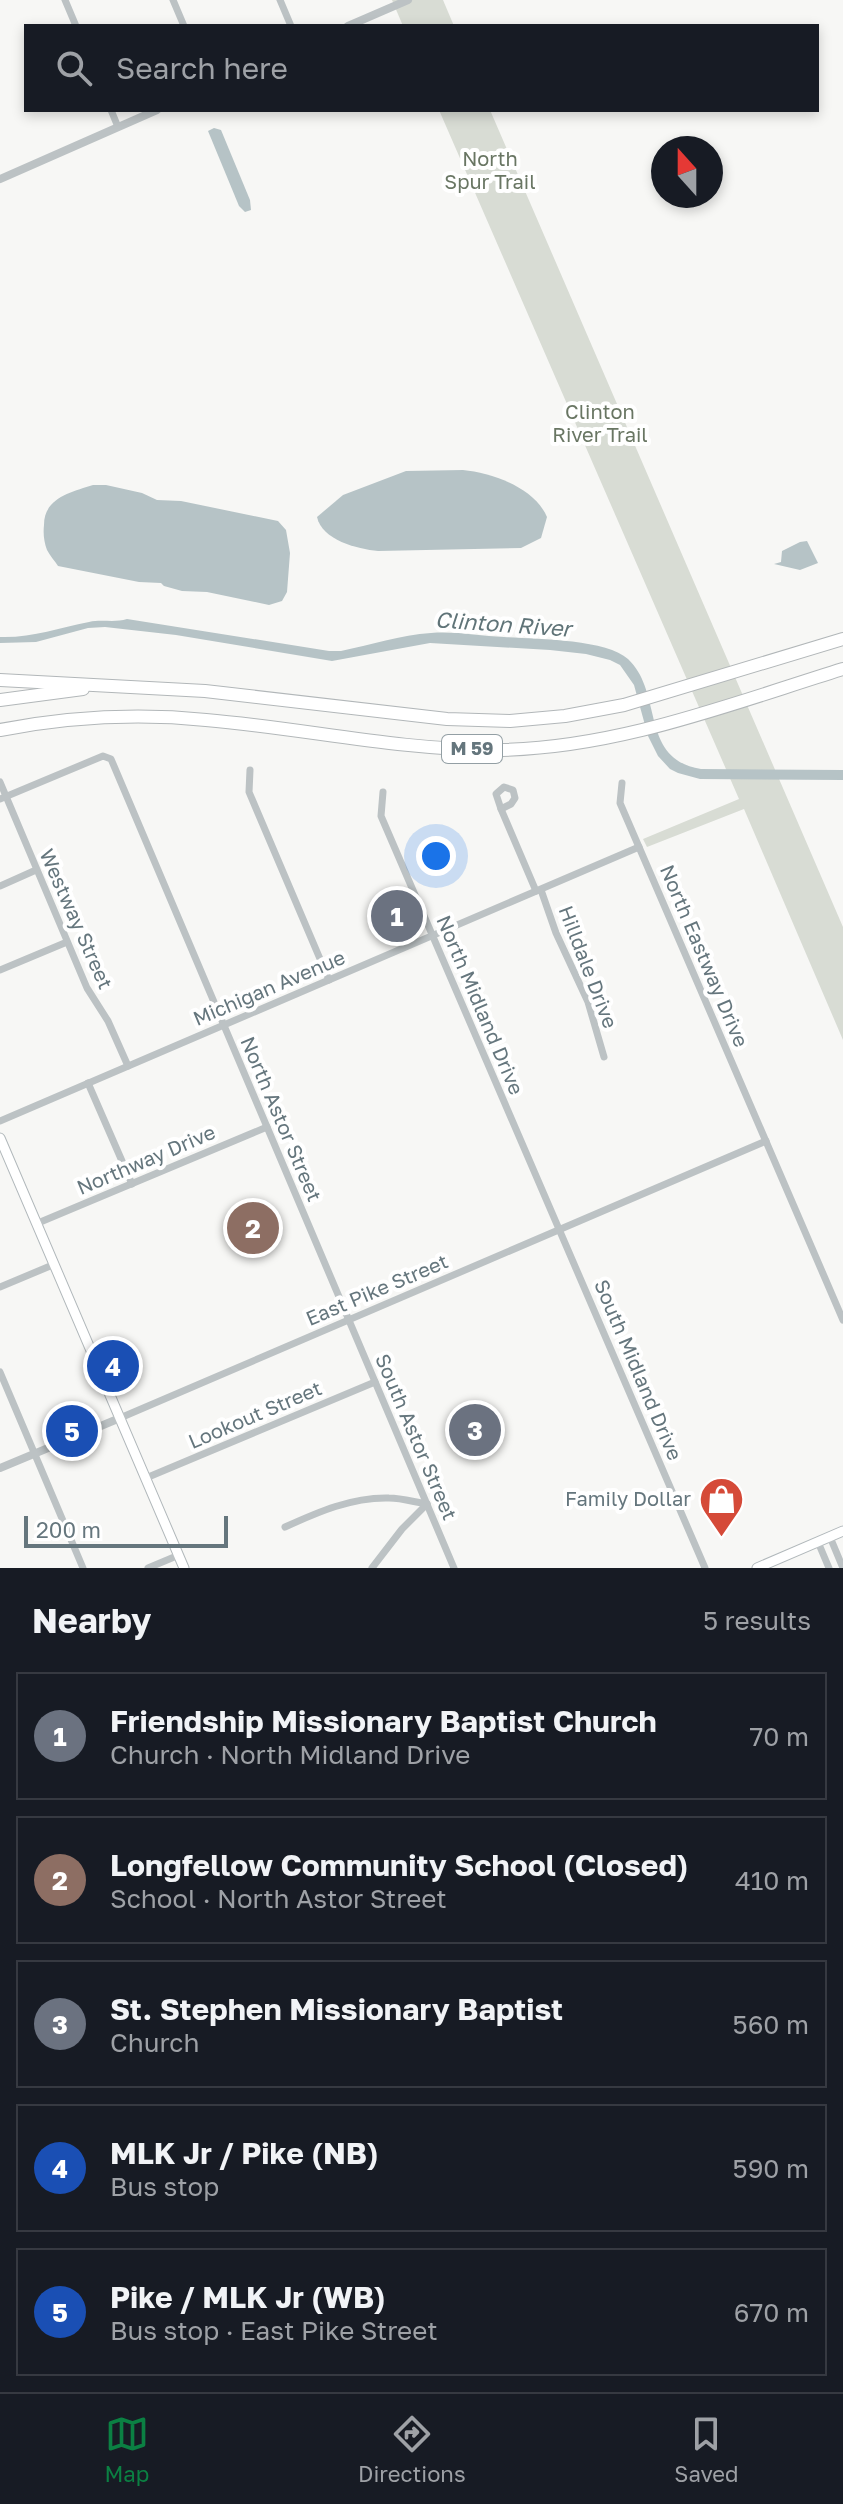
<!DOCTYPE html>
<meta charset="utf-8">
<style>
:root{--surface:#171b24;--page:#20242c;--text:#f1f3f6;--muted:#9ea1a6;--line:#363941;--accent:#0b8043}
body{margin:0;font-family:"Golos Text",sans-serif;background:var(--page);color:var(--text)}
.compass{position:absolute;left:651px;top:136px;width:72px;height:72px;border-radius:50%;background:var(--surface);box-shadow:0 4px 12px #0003;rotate:339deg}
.scale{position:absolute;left:24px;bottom:20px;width:204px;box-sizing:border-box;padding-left:8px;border:4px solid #65767d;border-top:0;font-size:22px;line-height:28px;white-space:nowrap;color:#65767d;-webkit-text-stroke:6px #fff;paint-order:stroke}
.you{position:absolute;left:436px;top:856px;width:28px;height:28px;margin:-20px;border:6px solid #fff;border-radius:50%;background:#1a73e8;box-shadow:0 0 0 12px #1a73e833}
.badge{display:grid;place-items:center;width:52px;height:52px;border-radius:50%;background:var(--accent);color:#fff;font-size:26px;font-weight:700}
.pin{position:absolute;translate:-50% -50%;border:4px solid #fff;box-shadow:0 2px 8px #0006}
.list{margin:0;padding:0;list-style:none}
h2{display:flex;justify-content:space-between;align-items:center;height:104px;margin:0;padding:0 32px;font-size:34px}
h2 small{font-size:26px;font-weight:400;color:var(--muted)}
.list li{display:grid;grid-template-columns:52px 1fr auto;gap:24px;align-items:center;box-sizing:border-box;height:128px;margin:0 16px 16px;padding:0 16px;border:2px solid var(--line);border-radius:0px}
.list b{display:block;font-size:30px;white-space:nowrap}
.list p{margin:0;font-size:26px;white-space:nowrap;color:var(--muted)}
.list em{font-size:26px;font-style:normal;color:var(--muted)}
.icon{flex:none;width:44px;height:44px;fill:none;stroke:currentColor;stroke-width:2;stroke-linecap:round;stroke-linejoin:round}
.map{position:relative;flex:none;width:843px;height:1568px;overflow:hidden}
.search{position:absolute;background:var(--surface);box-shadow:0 4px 12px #0003;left:24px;right:24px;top:24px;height:88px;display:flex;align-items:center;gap:20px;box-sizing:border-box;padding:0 28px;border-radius:0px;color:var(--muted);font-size:30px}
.sheet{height:824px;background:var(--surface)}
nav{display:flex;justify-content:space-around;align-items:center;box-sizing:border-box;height:112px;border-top:2px solid var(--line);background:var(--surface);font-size:22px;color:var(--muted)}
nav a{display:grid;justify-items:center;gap:4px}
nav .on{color:var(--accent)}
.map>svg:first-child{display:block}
.green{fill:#d8dcd4}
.water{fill:#b6c3c6}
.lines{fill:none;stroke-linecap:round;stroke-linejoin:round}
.secondary-casing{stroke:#b1b8bb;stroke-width:11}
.motorway-casing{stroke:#b2b7b9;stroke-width:14}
.minor{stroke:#bcc2c4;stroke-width:7}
.tertiary{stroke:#bcc2c4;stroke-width:8}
.secondary{stroke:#fff;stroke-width:9}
.motorway{stroke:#fff;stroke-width:12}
.labels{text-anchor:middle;stroke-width:8;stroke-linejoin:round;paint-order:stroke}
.shield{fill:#fff;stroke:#939fa4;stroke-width:2}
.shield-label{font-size:18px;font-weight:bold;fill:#65767d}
.park-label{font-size:20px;fill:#697663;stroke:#fff}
.street-label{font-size:20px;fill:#65767d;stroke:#fff}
.poi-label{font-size:20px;fill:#65767d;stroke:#fff;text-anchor:end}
.water-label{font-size:22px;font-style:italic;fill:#607478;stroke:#fff}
</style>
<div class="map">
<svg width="843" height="1568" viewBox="0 0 843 1568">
<rect width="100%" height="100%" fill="#f7f7f5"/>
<g class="green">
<polygon points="392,0 443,0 454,26 403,26"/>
<polygon points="439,110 490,110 843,927 843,1040 744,809 647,847 643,839 739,799"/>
</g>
<g class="water">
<polygon points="214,128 221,130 250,200 251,210 245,212 239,206 208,131"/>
<path d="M 463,470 C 492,473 534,487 547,517 L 541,538 L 521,548 L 378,551 C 357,549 322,540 317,517 L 343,495 L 406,471 Z"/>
<path d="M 93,485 L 106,485 L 142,493 L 157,500 L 181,501 L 278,521 L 286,530 L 290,553 L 287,592 L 282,601 L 269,605 L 207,592 L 182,591 L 164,586 L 161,583 L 139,582 L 58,566 C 55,561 50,556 47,550 C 44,542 43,534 44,525 C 44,498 71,492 93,485 Z"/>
<polygon points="807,541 818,563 800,570 774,564 781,562 782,551 800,542"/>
<path d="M 127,619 L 329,651 L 341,651 C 370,645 401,635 431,633 C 455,631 480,636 504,637 C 534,639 607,639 628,659 C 664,693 639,759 701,769 L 843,770 L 843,780 L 700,779 L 678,773 L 670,769 L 658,756 L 648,736 L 634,685 L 620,665 L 610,660 L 586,654 L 550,650 L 430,643 L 332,661 L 176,635 L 105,627 L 88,628 L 36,642 L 0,643 L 0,637 C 32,638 58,628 89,622 C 101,619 115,623 127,619 Z"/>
</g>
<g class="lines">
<defs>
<g id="secondary">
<polyline points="0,1138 184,1568"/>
<polyline points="757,1568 843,1531"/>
</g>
<g id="motorway">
<polyline points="0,680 205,691 447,719 510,721 565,716 624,705 843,639"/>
<polyline points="0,700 83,689"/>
<path d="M 0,730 C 68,717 137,713 206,720 C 302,728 398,750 495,750 C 616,749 730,704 843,669"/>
</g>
</defs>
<use href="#secondary" class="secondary-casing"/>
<use href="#motorway" class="motorway-casing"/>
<g class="minor">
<polyline points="65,0 76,26"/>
<polyline points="173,0 184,26"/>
<polyline points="280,0 291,26"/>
<polyline points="111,110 118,127"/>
<polyline points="250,770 249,792 329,980"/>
<polyline points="0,782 87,988 108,1021 128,1066"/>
<polyline points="622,783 620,803 843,1320"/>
<polygon points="504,787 513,790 515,798 511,804 501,809 496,794"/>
<polyline points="383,792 381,816 705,1568"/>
<polyline points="0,799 103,756 111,759 454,1568"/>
<polyline points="501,809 536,891"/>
<polyline points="0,886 36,870"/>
<polyline points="541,890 556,933 588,1002 604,1057"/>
<polyline points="0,970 67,942"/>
<polyline points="88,1083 132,1184"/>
<polyline points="0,1121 639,847"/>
<polyline points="38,1223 267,1127"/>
<polyline points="0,1287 55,1264"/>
<polyline points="0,1372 83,1568"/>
<polyline points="120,1418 766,1141"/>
<polyline points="146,1478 375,1382"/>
<path d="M 285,1527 C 318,1512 352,1497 389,1498 C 402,1498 414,1502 427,1504"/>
<polyline points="830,1537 843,1568"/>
<polyline points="818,1542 829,1568"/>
<polyline points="148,1568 179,1555"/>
<polyline points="372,1568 402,1529 427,1504"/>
</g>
<g class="tertiary">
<polyline points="348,26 408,0"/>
<polyline points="0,179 157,110"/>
<polyline points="0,1468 120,1418"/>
</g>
<use href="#secondary" class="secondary"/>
<use href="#motorway" class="motorway"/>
</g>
<defs>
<symbol id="shop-pin" viewBox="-11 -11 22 30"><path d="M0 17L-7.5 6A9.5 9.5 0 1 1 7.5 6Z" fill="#d54a38" stroke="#fff"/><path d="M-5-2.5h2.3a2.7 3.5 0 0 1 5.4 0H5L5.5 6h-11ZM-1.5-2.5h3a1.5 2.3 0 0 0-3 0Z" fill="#fff"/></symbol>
</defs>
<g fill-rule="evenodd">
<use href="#shop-pin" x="696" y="1474" width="51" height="69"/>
</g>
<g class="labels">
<rect class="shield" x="442" y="735" width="60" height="28" rx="6"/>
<g class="shield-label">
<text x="472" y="755">M 59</text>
</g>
<g class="park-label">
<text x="490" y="166">North<tspan x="490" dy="23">Spur Trail</tspan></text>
<text x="600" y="419">Clinton<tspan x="600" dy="23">River Trail</tspan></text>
</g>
<g class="street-label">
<text transform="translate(76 919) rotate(66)" y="7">Westway Street</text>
<text transform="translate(704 956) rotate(67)" y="7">North Eastway Drive</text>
<text transform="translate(588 967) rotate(69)" y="7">Hilldale Drive</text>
<text transform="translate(269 988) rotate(-23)" y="7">Michigan Avenue</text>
<text transform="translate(480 1005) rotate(67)" y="7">North Midland Drive</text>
<text transform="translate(281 1119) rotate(67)" y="7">North Astor Street</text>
<text transform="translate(146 1160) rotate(-23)" y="7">Northway Drive</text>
<text transform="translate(377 1290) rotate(-23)" y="7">East Pike Street</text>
<text transform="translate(638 1370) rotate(67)" y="7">South Midland Drive</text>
<text transform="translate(255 1415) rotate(-23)" y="7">Lookout Street</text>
<text transform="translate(416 1437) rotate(67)" y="7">South Astor Street</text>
</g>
<g class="poi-label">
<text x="691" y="1506">Family Dollar</text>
</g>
<g class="water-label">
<text transform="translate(503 624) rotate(4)" y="8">Clinton River</text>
</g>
</g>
</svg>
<svg class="compass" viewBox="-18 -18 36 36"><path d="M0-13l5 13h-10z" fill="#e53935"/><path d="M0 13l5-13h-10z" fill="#9ea1a6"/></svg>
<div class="scale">200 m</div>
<div class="you"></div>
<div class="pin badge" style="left:397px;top:916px;background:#6b7280">1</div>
<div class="pin badge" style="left:253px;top:1228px;background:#8d6e63">2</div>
<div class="pin badge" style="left:475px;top:1430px;background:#6b7280">3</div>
<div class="pin badge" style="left:113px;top:1366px;background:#1a4fb4">4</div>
<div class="pin badge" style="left:72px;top:1431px;background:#1a4fb4">5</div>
<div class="search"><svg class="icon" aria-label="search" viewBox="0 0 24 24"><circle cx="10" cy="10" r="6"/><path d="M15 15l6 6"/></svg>Search here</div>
</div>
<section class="sheet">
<h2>Nearby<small>5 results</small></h2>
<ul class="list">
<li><span class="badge" style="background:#6b7280">1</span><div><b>Friendship Missionary Baptist Church</b><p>Church · North Midland Drive</p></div><em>70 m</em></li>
<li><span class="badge" style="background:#8d6e63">2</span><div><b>Longfellow Community School (Closed)</b><p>School · North Astor Street</p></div><em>410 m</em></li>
<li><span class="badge" style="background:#6b7280">3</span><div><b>St. Stephen Missionary Baptist</b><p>Church</p></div><em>560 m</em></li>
<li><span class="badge" style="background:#1a4fb4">4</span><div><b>MLK Jr / Pike (NB)</b><p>Bus stop</p></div><em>590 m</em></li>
<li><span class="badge" style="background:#1a4fb4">5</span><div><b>Pike / MLK Jr (WB)</b><p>Bus stop · East Pike Street</p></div><em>670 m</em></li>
</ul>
</section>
<nav>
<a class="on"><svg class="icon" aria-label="map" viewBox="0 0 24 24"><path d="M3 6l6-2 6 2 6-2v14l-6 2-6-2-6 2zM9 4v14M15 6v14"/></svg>Map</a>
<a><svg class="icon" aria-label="directions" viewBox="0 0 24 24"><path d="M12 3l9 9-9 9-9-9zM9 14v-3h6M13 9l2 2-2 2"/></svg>Directions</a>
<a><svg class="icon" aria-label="saved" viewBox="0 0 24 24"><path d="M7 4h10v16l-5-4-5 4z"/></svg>Saved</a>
</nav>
